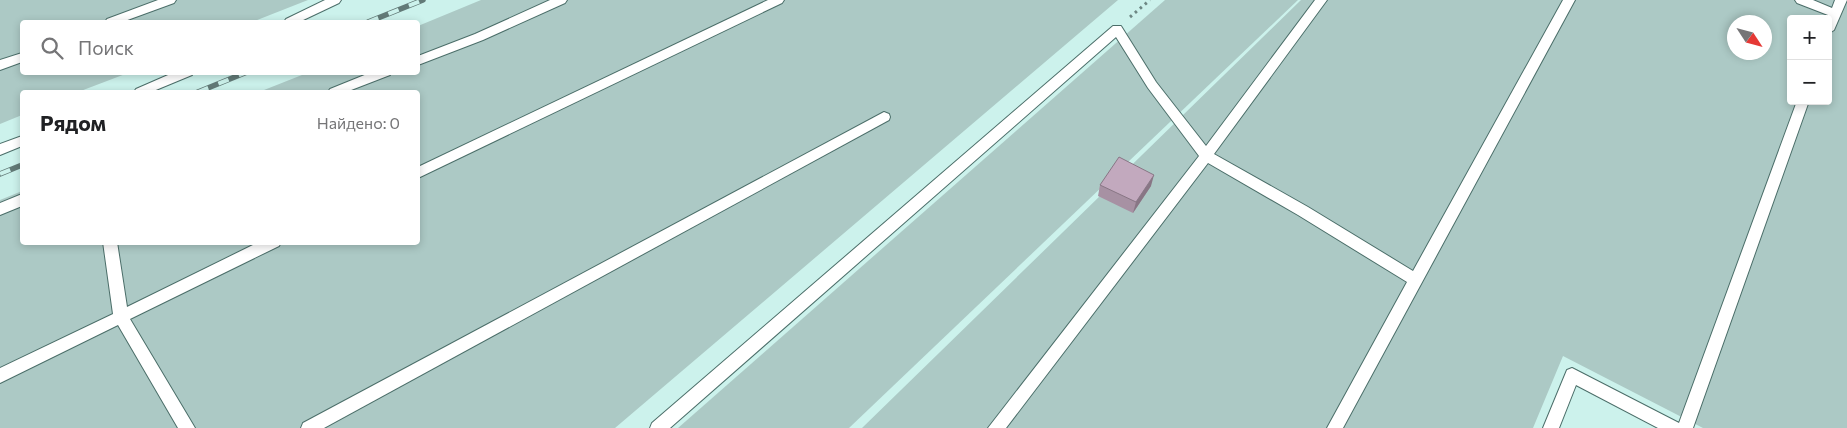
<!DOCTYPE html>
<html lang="ru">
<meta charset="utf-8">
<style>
:root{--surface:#fff;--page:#f2f2f2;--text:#202124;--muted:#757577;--line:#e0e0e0}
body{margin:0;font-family:Commissioner,sans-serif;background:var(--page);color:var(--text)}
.controls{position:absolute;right:15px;top:15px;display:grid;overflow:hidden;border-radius:5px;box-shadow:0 2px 8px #0003}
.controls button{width:45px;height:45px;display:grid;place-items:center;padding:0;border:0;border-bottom:1px solid var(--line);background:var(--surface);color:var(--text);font:25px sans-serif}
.compass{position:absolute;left:1727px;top:15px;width:45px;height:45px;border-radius:50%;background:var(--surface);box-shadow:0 2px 8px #0003;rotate:126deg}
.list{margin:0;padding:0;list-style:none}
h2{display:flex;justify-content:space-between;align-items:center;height:65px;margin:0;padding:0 20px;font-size:21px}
h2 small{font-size:16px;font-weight:400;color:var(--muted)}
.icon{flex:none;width:28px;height:28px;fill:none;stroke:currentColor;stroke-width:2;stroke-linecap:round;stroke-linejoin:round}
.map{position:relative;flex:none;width:1847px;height:428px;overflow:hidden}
.search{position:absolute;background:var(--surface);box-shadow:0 2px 8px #0003;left:20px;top:20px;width:400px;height:55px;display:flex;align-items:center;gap:12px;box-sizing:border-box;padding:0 18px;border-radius:5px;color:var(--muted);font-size:19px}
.panel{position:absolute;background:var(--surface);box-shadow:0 2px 8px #0003;left:20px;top:90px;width:400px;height:155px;border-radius:5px}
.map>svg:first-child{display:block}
.green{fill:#acc9c5;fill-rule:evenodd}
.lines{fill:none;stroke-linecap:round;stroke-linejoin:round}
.lane-casing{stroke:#4b6e69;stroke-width:2}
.path{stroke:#6d8783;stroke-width:3;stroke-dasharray:2.5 4;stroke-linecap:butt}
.lane{fill:#fff;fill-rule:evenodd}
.rail-casing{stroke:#627a77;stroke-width:5.5}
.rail{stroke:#ccf2ec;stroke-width:4;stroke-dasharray:11;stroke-linecap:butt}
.wall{fill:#a791a3}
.shaded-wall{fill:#887685}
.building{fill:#c2a9be;stroke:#887685}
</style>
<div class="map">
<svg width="1847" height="428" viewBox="0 0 1847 428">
<rect width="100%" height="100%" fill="#ccf2ec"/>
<g class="green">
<polygon points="0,0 308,0 252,22 22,22 22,72 128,73 78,92 22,92 22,115 0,124"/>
<polygon points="481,0 1118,0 615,428 0,428 0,200 22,191 22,242 418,242 418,92 259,92 307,73 418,72 418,26"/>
<polygon points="1165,0 1298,0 849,428 678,428"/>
<path d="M 1301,0 L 1847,0 L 1847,428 L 1703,428 L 1563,356 L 1533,428 L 862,428 ZM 1791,19 L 1828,19 L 1828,101 L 1791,101 ZM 1734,22 L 1764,22 L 1764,52 L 1734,52 Z"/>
</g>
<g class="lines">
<defs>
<g id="lane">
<polygon points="158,0 176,0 174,3 122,22 105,22 107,19"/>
<polygon points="325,0 341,0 339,3 299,22 284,22 286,19"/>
<polygon points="550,0 567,0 565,3 483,40 418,65 418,56 475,34"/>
<polygon points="768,0 784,0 782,3 418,178 418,167"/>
<polygon points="1315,0 1327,0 1214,154 1308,207 1413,271 1563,0 1575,0 1343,428 1327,428 1407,282 1298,215 1208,163 1006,428 988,428 1199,156 1148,88 1116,37 670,428 650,428 652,423 1113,26 1121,26 1156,82 1206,146"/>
<polygon points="1795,0 1813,0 1832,8 1835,0 1847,0 1834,30 1828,34 1828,15 1797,3"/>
<polygon points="22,53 22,62 0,70 0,60"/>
<polygon points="175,72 194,72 192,75 151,92 134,92 136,89"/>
<polygon points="372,72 392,72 390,75 346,92 328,92 330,89"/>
<polygon points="1797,101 1809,101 1693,428 1658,428 1576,385 1559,428 1543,428 1567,370 1572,368 1679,423"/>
<polygon points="884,112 889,114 890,117 889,120 324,428 301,428 303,423"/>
<polygon points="22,136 22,146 0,155 0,144"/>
<polygon points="22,194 22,206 0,215 0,203"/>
<polygon points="103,242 117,242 127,307 259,242 281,242 279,246 130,319 195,428 178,428 118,325 0,383 0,368 113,314"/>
</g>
</defs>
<use href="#lane" class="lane-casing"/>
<polyline class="path" points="1130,17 1150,0"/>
<use href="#lane" class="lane"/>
<defs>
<g id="rail">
<polyline points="368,22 423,0"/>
<polyline points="198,92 247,72"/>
<polyline points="0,174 22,165"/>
</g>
</defs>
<use href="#rail" class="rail-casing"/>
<use href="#rail" class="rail"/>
</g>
<polygon class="wall" points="1100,185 1151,186 1133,213 1098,196"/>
<polygon class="shaded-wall" points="1154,175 1151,186 1133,213 1136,202"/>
<polygon class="building" points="1119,157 1154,175 1136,202 1100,185"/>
</svg>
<div class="controls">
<button>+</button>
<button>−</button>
</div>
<svg class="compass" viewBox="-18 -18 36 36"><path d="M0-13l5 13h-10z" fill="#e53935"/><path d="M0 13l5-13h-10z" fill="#757577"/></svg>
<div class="search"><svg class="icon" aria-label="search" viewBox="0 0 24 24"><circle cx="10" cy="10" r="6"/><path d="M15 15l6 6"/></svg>Поиск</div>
<section class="panel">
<h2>Рядом<small>Найдено: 0</small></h2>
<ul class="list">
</ul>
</section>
</div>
